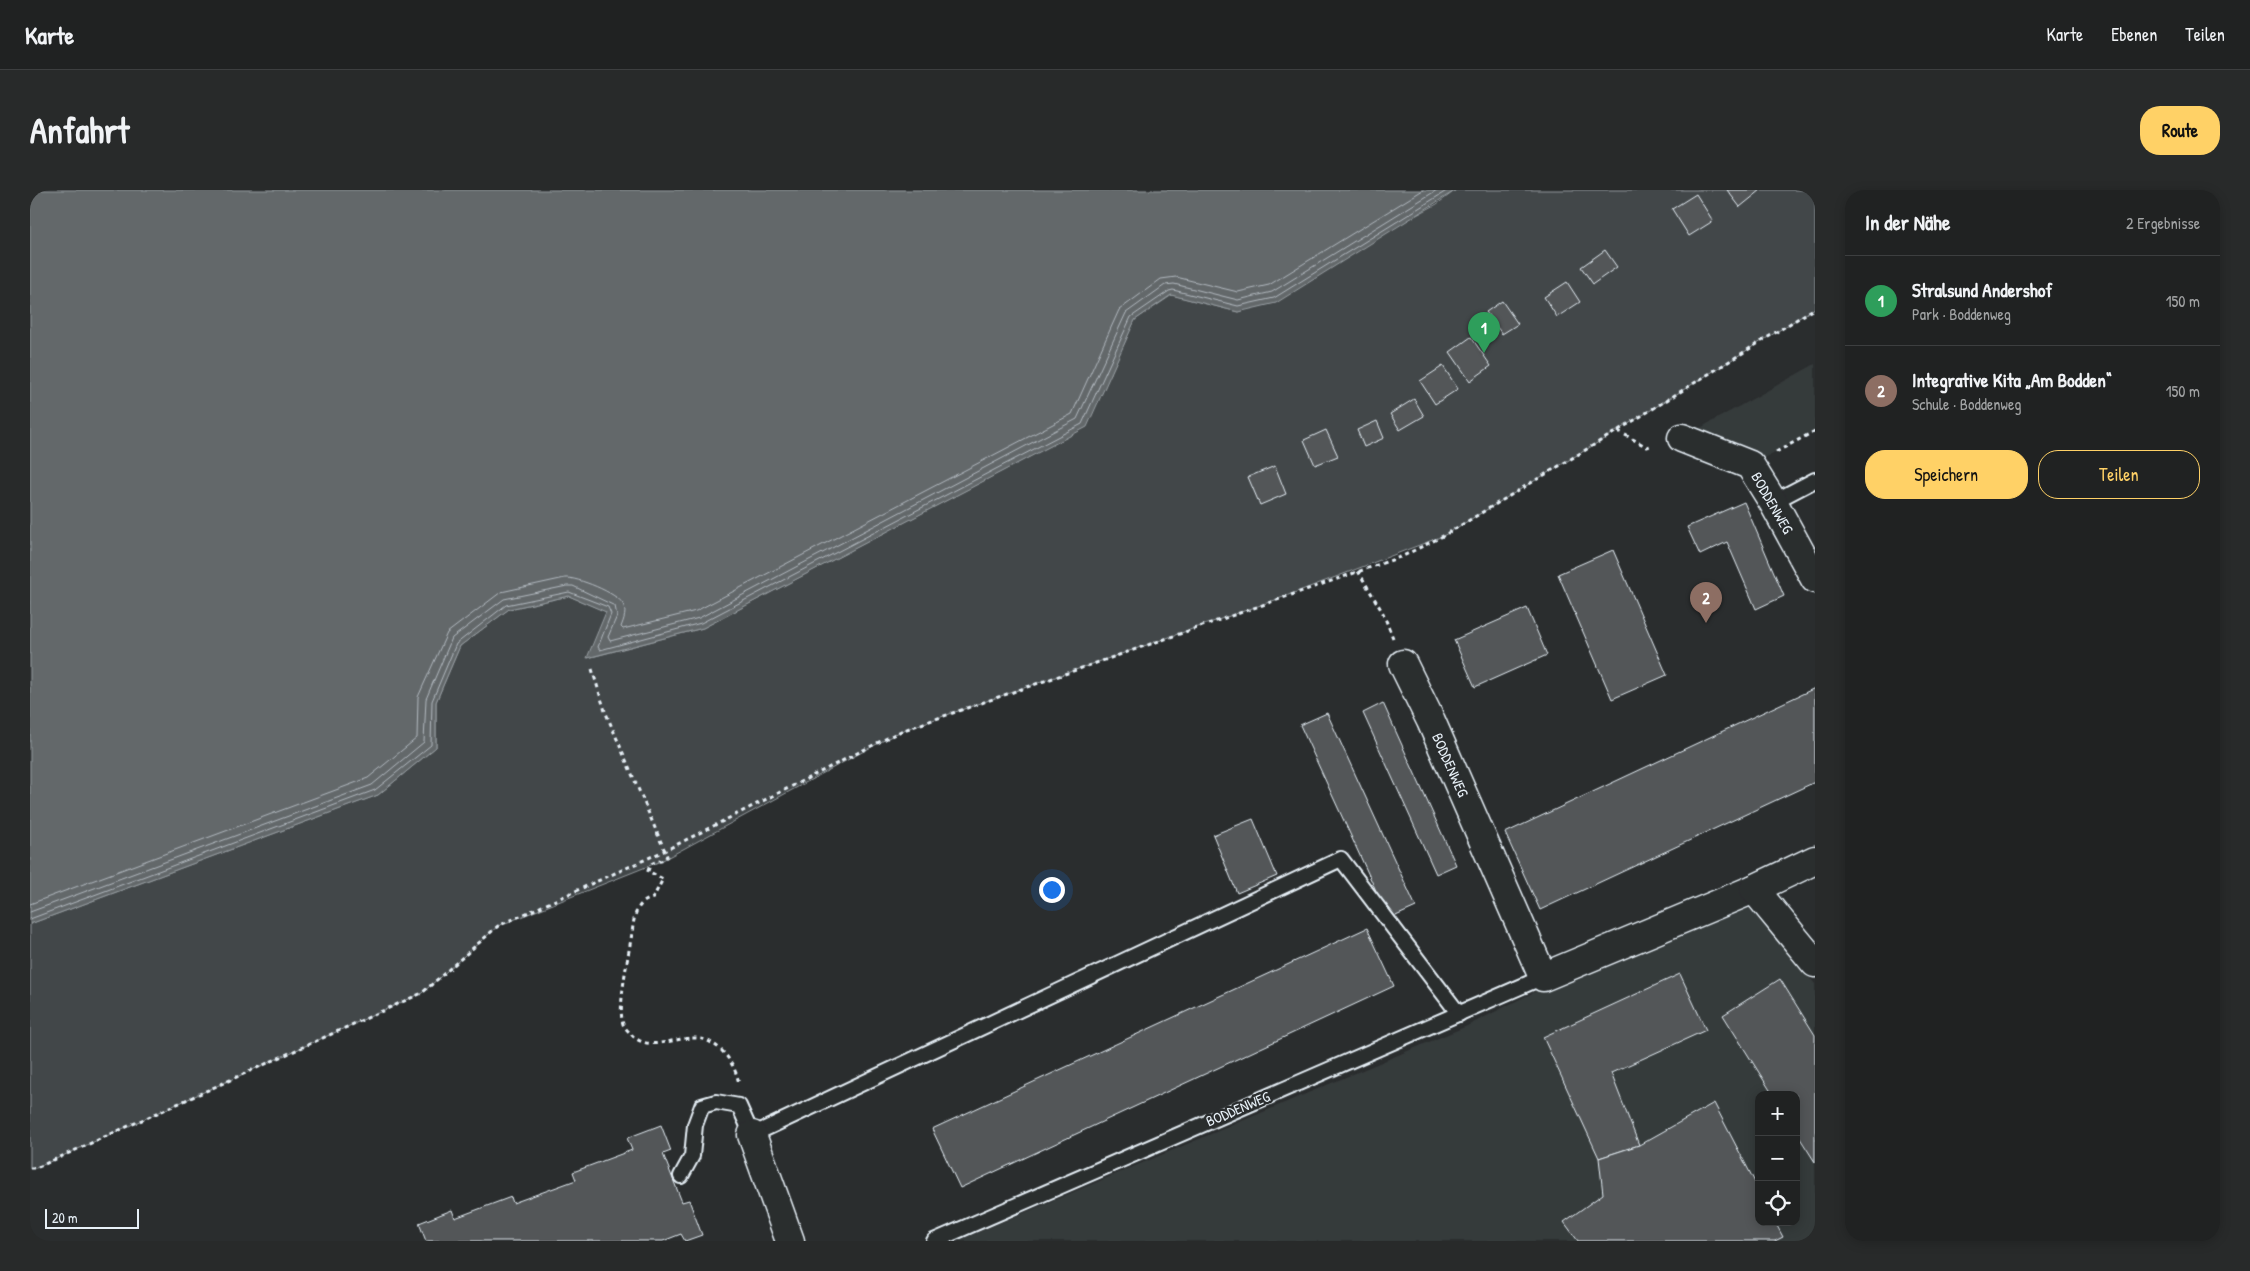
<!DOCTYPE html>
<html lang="de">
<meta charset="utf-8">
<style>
:root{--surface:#202222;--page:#282a2a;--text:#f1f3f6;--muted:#a2a4a5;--line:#3d3f40;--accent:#ffd166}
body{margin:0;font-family:"Patrick Hand",sans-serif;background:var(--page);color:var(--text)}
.controls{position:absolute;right:15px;bottom:15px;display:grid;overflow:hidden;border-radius:10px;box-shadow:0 2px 12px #0003}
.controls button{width:45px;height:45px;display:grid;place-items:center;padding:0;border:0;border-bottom:1px solid var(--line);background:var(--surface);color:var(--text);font:25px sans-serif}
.scale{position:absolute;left:15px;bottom:12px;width:94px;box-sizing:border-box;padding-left:5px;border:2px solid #e8f1f8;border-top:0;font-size:14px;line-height:18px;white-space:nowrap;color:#e8f1f8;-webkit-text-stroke:4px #2a2d2e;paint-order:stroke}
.you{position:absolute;left:1021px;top:699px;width:18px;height:18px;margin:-12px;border:4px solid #fff;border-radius:50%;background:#1a73e8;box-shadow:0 0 0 8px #1a73e833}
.badge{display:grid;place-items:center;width:32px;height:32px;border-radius:50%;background:var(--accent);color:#fff;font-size:16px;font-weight:700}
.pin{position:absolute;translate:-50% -41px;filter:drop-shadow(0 1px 2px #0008)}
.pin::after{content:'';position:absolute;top:26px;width:18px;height:15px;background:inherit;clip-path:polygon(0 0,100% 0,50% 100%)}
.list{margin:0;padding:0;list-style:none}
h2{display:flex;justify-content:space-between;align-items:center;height:65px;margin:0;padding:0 20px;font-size:21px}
h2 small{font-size:16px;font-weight:400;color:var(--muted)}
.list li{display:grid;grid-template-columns:32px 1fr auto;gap:15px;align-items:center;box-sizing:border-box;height:90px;padding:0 20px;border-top:1px solid var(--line)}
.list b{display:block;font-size:19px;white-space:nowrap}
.list p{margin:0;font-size:16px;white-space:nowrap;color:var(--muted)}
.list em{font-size:16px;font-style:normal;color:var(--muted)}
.actions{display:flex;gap:10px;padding:15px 20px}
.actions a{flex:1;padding:11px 0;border:1px solid var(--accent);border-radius:20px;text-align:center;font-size:18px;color:var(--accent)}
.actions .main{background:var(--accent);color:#111}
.icon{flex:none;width:28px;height:28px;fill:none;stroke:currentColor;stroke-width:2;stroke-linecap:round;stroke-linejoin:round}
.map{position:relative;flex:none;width:1785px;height:1051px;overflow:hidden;border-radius:20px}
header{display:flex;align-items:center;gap:30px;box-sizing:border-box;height:70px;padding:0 25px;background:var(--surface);border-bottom:1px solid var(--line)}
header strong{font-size:24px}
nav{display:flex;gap:28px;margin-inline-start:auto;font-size:18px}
.intro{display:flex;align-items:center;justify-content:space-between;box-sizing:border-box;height:120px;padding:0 30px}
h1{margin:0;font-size:35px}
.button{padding:12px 22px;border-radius:20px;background:var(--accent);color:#111;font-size:18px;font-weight:700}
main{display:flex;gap:30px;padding:0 30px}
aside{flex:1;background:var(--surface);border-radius:20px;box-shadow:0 2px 12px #0003}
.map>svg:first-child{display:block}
.built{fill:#363a3b;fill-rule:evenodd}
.green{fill:#424648;stroke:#959ca0}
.water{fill:#63686b;stroke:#989fa3}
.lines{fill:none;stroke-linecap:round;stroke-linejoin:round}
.shore{stroke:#b3bac0;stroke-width:1}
.building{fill:#535759;stroke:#e8f1f8}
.lane-casing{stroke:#e8f1f8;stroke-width:18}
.street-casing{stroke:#e8f1f8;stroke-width:31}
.path{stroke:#e8f1f8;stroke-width:3;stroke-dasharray:4 4;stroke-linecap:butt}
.lane{stroke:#2a2d2e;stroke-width:14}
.street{stroke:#2a2d2e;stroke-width:28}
.labels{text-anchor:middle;stroke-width:4.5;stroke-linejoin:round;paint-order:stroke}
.street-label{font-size:15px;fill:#e8f1f8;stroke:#2a2d2e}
</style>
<header>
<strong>Karte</strong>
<nav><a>Karte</a><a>Ebenen</a><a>Teilen</a></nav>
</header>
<div class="intro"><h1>Anfahrt</h1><a class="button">Route</a></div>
<main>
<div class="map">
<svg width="1785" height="1051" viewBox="0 0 1785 1051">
<rect width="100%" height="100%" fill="#2a2d2e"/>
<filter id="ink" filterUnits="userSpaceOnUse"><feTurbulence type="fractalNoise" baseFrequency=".02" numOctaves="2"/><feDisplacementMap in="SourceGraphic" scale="10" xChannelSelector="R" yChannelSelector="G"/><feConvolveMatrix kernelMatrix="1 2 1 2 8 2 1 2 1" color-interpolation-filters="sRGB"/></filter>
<g filter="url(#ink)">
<g class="built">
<polygon points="1785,174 1785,241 1720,275 1652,248"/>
<path d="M 1717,711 L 1785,794 L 1785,1051 L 927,1051 L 1437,836 L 1518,795 ZM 1729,905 L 1766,905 L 1766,1032 L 1729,1032 Z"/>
</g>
<polygon class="green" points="1426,0 1785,0 1785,118 1587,241 1413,346 1248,409 871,541 631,671 468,736 392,803 6,978 0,978 0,734 348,605 406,557 406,512 430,456 479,419 539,406 577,422 558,468 673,438 1056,237 1105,130 1142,105 1208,122 1407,14"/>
<polygon class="water" points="0,0 1426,0 1246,113 1208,122 1141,105 1105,130 1057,237 673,438 557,468 576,422 539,406 479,419 430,456 406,512 406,557 348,605 0,734"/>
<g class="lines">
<g class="shore">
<path d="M 0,714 L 338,588 L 387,548 L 388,507 L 417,443 L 471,402 L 535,388 C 547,387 587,403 593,414 C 597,422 594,429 591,437 L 593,439 L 666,421 L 1042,224 L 1089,120 L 1131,89 L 1146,87 L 1208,102 L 1239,95 L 1393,0"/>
<polyline points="0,722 342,595 394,552 396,509 422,448 474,409 537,396 543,396 585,416 587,426 578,447 580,451 669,428 1047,229 1096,123 1135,95 1144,94 1208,110 1242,102 1407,0"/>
<polyline points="0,729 345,600 401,555 402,511 426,454 476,415 539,402 578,417 581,424 568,457 570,460 671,433 1052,234 1101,127 1139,101 1143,100 1208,116 1244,108 1418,0"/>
</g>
</g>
<g class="building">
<polygon points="1697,0 1731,0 1710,17"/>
<polygon points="1666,4 1683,31 1659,46 1642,19"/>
<polygon points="1575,60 1587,77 1563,94 1551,77"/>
<polygon points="1537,92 1550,112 1527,127 1514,107"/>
<polygon points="1472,111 1488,134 1472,144 1456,122"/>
<polygon points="1441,147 1461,176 1440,191 1420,162"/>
<polygon points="1413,176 1428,199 1405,214 1390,191"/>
<polygon points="1384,209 1394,226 1370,240 1360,224"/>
<polygon points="1347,231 1354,248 1334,257 1327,240"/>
<polygon points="1296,240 1308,266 1285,275 1274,250"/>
<polygon points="1245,276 1256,304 1230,315 1218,287"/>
<polygon points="1714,312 1754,406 1726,419 1697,352 1670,365 1657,337"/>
<polygon points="1583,360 1637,485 1582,509 1528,384"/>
<polygon points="1497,418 1517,465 1445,497 1424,450"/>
<polygon points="1785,498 1785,592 1510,720 1475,643"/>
<polygon points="1353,513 1426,675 1406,684 1333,523"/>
<polygon points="1297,523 1386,717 1359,729 1270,535"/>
<polygon points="1223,629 1247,686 1207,703 1183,645"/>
<polygon points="1337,738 1364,796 930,998 902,939"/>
<polygon points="1650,784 1676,840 1581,883 1609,955 1569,968 1513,847"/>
<polygon points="1750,789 1785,845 1785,972 1766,942 1766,905 1743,905 1693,825"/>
<polygon points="1684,913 1729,1000 1729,1032 1745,1032 1753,1047 1745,1051 1548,1051 1534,1032 1573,1004 1569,968 1609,955"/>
<polygon points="631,935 641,961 633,964 652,1012 659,1010 672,1045 655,1051 651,1044 633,1051 396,1051 389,1033 422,1020 425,1028 481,1007 483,1013 546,990 543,982 602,960 597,948"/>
</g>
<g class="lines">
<defs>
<g id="lane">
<polyline points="1743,312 1785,290"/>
<polyline points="651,986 662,966 665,935 672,916 686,912 709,916 722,945 1311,669 1429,824"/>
<polyline points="904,1051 1513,787"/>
</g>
<g id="street">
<polyline points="1652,248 1720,275 1743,312 1785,389"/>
<polyline points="1373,474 1401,531 1513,787 1724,699"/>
<polyline points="1785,670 1724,699 1785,773"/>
<polyline points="722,945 760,1051"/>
</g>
</defs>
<use href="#lane" class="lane-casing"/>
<use href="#street" class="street-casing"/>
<g class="path">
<polyline points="1588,241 1617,257 1623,255"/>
<polyline points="1746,262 1785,241"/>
<polyline points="1328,381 1353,423 1363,448"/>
<path d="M 562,479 L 575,521 L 637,666 L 634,670 C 625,673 621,670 618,681 L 633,689 L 623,708 C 605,712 604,728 602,743 C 599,763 587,817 593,834 C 594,837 598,841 600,843 C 617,864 643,847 665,848 C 688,849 705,872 709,894"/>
<polyline points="0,978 6,978 392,803 468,736 634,661 871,541 1373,366 1413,346 1587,241 1785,118"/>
</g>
<use href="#lane" class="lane"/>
<use href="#street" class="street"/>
</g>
</g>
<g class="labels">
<g class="street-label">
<text transform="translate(1742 313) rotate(60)" y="5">BODDENWEG</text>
<text transform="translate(1420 575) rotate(66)" y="5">BODDENWEG</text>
<text transform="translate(1208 919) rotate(-23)" y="5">BODDENWEG</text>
</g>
</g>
</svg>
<div class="controls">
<button>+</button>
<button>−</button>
<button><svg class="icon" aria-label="locate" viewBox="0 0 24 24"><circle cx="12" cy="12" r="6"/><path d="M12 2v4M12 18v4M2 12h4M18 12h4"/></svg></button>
</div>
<div class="scale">20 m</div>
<div class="you"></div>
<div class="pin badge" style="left:1454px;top:163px;background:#2e9e5b">1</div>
<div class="pin badge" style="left:1676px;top:433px;background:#8d6e63">2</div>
</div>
<aside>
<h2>In der Nähe<small>2 Ergebnisse</small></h2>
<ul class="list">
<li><span class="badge" style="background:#2e9e5b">1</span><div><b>Stralsund Andershof</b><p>Park · Boddenweg</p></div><em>150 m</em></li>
<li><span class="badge" style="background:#8d6e63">2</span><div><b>Integrative Kita „Am Bodden“</b><p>Schule · Boddenweg</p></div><em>150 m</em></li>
</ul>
<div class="actions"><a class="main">Speichern</a><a>Teilen</a></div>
</aside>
</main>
